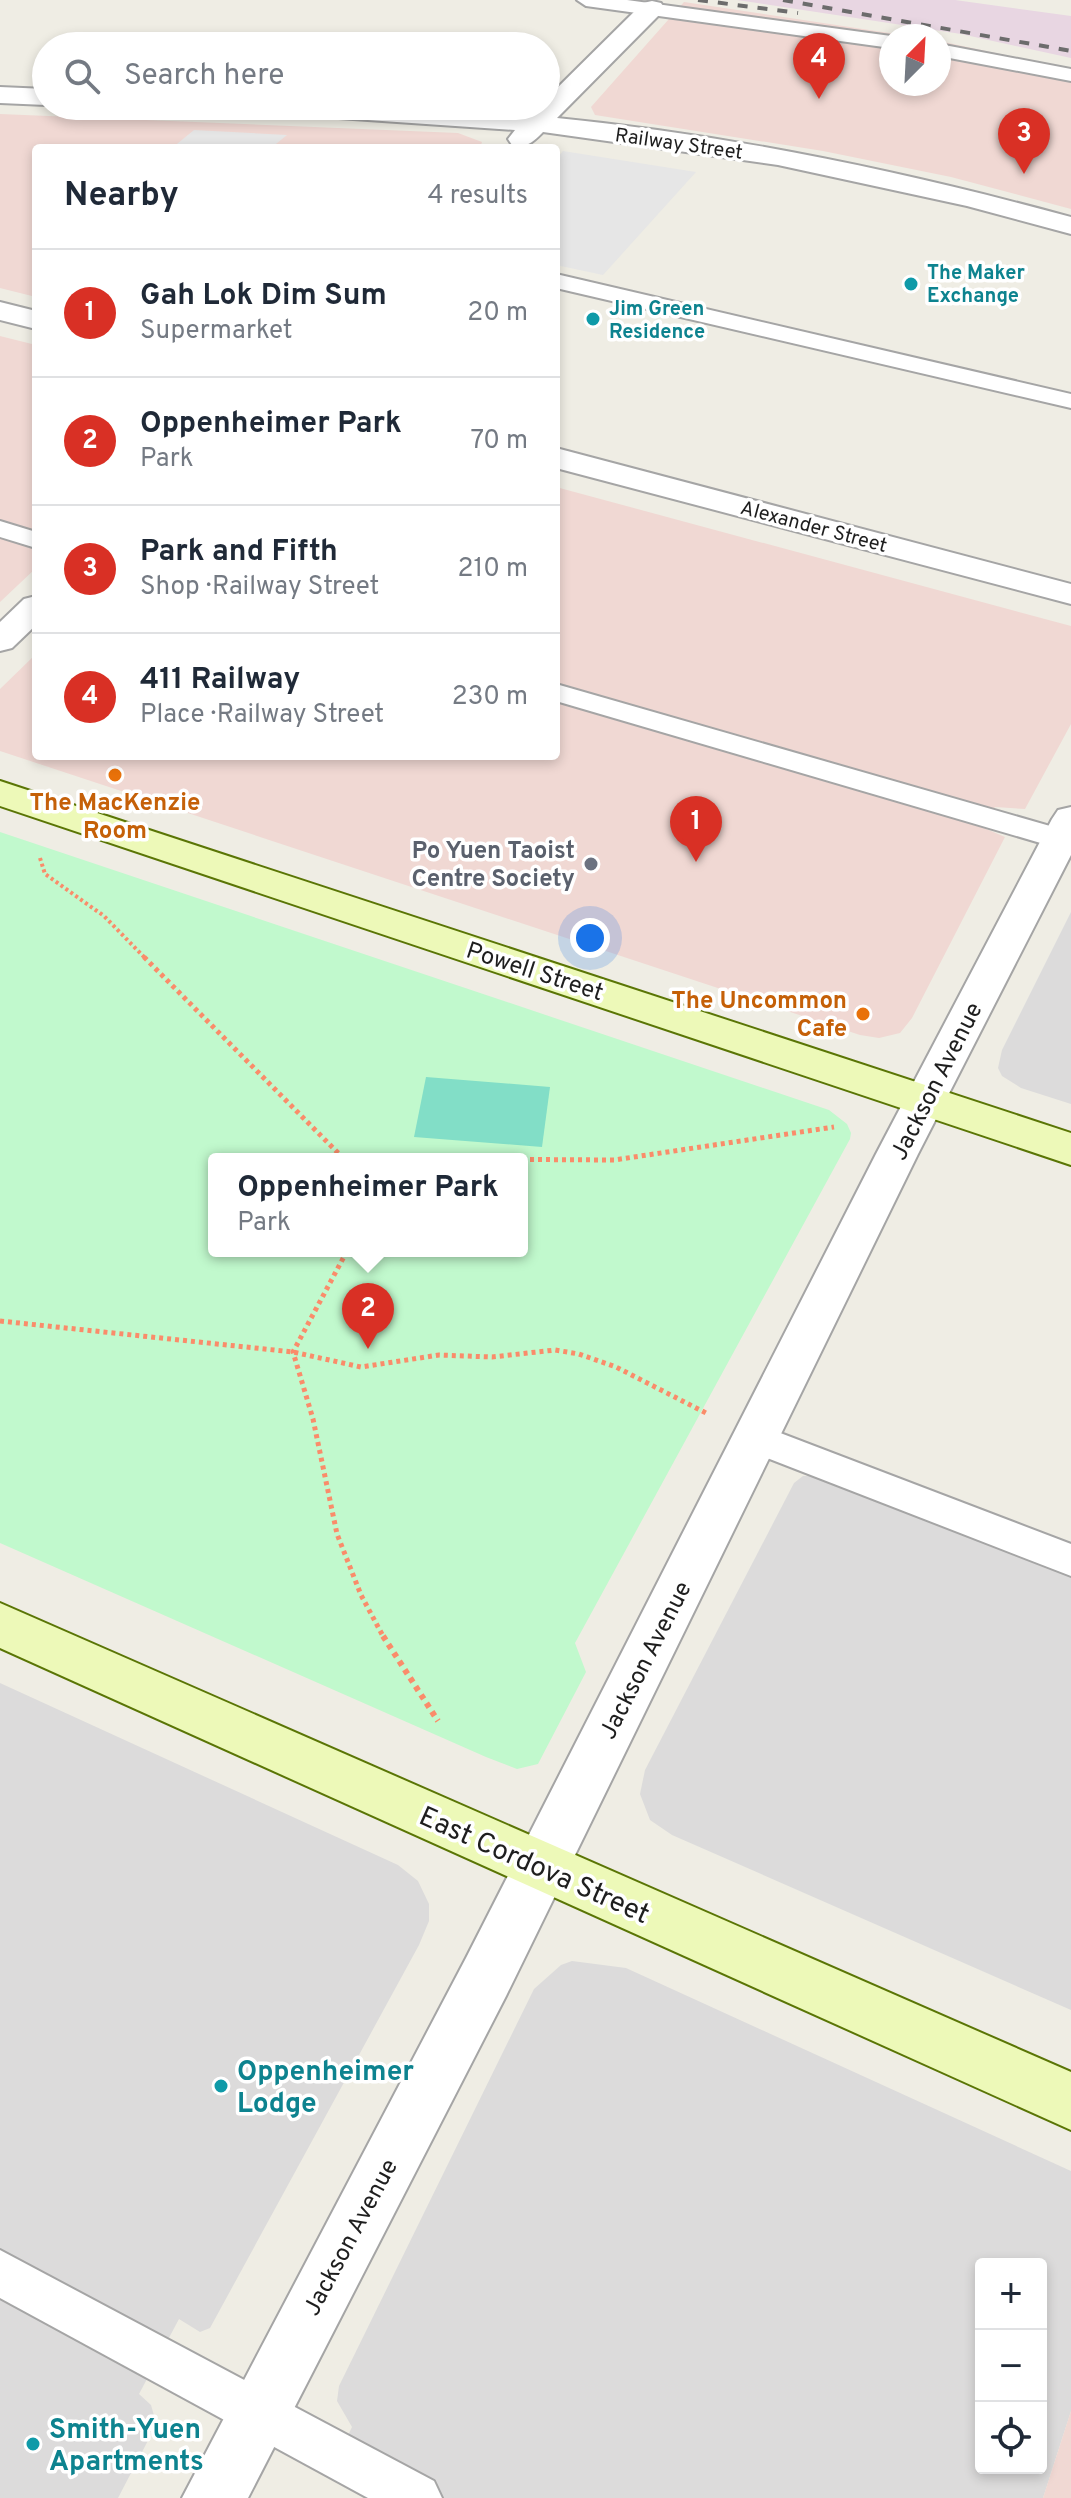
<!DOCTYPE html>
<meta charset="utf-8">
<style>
:root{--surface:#fff;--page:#f6f6f7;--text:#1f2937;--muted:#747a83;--line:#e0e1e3;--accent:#d93025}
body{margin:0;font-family:Overpass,sans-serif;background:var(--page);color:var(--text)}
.controls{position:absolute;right:24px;bottom:24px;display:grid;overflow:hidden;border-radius:8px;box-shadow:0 4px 12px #0003}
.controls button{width:72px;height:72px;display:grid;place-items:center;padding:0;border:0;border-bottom:2px solid var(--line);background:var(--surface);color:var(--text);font:40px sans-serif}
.compass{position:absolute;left:879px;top:24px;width:72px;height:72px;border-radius:50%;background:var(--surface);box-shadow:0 4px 12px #0003;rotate:24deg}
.you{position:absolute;left:590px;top:938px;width:28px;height:28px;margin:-20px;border:6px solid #fff;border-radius:50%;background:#1a73e8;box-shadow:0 0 0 12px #1a73e833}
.badge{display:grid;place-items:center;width:52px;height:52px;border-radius:50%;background:var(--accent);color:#fff;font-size:26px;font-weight:700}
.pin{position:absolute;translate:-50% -66px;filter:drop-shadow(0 2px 4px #0008)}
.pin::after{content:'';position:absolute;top:42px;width:28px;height:24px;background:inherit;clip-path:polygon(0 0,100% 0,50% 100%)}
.popup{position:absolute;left:208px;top:1153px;width:320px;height:104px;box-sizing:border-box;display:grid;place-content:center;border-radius:8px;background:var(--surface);filter:drop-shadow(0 2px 6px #0005);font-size:26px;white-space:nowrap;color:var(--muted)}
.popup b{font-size:30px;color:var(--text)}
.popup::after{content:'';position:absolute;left:50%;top:100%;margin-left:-16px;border:16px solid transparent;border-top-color:var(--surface)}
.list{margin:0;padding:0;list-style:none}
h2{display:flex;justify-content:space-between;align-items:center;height:104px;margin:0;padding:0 32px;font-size:34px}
h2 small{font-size:26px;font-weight:400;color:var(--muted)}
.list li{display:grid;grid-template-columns:52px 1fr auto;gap:24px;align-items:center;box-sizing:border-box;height:128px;padding:0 32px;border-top:2px solid var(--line)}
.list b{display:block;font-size:30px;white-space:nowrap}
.list p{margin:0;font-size:26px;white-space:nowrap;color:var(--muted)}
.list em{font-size:26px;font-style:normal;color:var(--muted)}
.icon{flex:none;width:44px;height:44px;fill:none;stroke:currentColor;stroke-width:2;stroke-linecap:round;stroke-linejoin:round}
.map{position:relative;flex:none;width:1071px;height:2498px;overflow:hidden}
.search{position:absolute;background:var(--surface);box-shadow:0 4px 12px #0003;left:32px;top:32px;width:528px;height:88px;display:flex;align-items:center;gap:20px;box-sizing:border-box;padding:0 28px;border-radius:44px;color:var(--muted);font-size:30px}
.panel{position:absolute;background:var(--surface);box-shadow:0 4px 12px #0003;left:32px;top:144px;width:528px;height:616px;border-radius:8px}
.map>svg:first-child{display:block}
.residential{fill:#dcdbdb;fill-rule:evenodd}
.commercial{fill:#f0d8d3}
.industrial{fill:#e8d6e2}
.park{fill:#c1f9cd;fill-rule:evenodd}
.pitch{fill:#82dec7}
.parking{fill:#e6e6e6}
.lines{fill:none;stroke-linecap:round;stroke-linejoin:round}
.lane-casing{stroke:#a5a5a5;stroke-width:4}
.street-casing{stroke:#a5a5a5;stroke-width:4}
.secondary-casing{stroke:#5a7505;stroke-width:4}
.path-far2{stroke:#fa8c6a;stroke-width:4;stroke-dasharray:3 3;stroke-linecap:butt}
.path-far1{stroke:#fa8c6a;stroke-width:5;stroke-dasharray:4 4;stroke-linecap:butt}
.path{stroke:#fa8c6a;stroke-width:6;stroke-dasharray:5 5;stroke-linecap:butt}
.lane{fill:#fff;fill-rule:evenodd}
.street{fill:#fff;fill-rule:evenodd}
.secondary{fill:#edf9b8;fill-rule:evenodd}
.rail{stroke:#6c6c6c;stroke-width:4;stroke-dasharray:10 10;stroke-linecap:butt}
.culture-dot{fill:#0f9aa8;stroke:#fff;stroke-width:3}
.food-dot{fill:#e8710a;stroke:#fff;stroke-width:3}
.worship-dot{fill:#6b7280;stroke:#fff;stroke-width:3}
.labels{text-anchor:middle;stroke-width:7;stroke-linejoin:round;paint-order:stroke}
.far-street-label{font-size:20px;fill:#1e1e1e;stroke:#fff}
.far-culture-label{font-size:20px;font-weight:bold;fill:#0d838f;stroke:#fff;text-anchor:start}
.food-label{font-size:24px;font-weight:bold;fill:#c56008;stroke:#fff}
.worship-label{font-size:24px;font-weight:bold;fill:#5b616d;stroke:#fff;text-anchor:end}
.street-label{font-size:24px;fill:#1e1e1e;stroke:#fff}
.near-street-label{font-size:28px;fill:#1e1e1e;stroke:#fff}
.near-culture-label{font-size:28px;font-weight:bold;fill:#0d838f;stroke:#fff;text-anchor:start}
</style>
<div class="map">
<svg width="1071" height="2498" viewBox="0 0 1071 2498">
<rect width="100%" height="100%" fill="#efede4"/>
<g class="residential">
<polygon points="1071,912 1071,1104 1021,1088 1002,1076 998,1068 1002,1050"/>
<polygon points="803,1476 821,1476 1071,1560 1071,2010 672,1835 650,1820 640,1794 645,1770 794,1483"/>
<polygon points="0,1683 398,1865 418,1881 429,1904 429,1921 419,1945 210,2328 200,2332 179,2319 139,2394 151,2405 155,2419 154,2429 118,2498 0,2498"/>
<path d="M 572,1961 L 626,1968 L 1071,2171 L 1071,2411 L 1043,2498 L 417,2498 L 338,2456 L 352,2427 L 337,2401 L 339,2386 L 534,1989 L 561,1965 ZM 981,2264 L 1041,2264 L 1041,2468 L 981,2468 Z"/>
</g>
<g class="commercial">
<polygon points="684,2 909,36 891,36 891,84 939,84 939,41 1071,69 1071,209 951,177 823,151 595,115 591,107"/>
<polygon points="0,114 458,133 482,142 480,148 36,148 36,297 0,288"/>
<polygon points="0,336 36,345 36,568 0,602"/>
<polygon points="556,487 1071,626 1071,724 1025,809 995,807 989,817 984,828 1005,837 912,1018 900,1033 879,1038 860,1035 0,751 0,689 36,654 36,756 556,756"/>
<polygon points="1071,2411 1071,2498 1043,2498"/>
</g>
<polygon class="industrial" points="737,0 955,0 1071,16 1071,58 961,34"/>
<path class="park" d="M 0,832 L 829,1110 L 847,1124 L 851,1133 L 850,1139 L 575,1643 L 586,1672 L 538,1764 L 517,1769 L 486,1757 L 0,1543 ZM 214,1159 L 522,1159 L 522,1251 L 214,1251 Z"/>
<polygon class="pitch" points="426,1077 550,1087 542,1147 414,1137"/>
<g class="parking">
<polygon points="194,130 287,135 271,148 172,148"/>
<polygon points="563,151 696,172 603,275 556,265 556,159"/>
</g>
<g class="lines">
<defs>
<g id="lane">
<polygon points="577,0 627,0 891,36 891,48 586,6"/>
<polygon points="939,44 1071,69 1071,81 939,56"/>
<polygon points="556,274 1071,394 1071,408 556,288"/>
<polygon points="0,521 36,532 36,548 0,537"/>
<polygon points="556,684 1071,832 1071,852 556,701"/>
<polygon points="757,1424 1071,1544 1071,1576 744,1449 739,1439 744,1429"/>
<polygon points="0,2250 434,2481 442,2498 368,2498 0,2298"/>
</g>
<g id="street">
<path d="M 652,1 L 661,3 L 664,8 L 661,13 L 557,118 C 731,135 902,171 1071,217 L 1071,234 L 967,206 L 778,165 L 543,132 C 532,143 527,148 512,145 L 508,139 L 515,130 L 280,114 L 271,112 L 267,106 L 421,106 L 530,115 L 539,106 L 546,106 L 546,99 L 643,3 Z"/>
<polygon points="0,87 46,89 46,105 0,103"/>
<polygon points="0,302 36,311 36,329 0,320"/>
<polygon points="556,448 1071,584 1071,604 556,468"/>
<polygon points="36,596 36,625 12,648 0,651 0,622 24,599"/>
<polygon points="1071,807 1071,855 918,1154 506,1996 248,2498 182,2498 466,1958 876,1154 1052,819 1058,810"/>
</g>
<g id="secondary">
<polygon points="0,781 1071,1133 1071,1165 0,806"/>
<polygon points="0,1603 1071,2072 1071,2130 0,1648"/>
</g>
</defs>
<use href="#lane" class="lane-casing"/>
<use href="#street" class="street-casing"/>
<use href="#secondary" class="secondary-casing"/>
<polyline class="path-far2" points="40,858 45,874 104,916 146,959"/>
<g class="path-far1">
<polyline points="144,957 344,1159"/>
<polyline points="450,1159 614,1160 834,1127"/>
<polyline points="347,1251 293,1352 313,1419 337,1534 361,1595 384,1638"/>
<polyline points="0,1321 293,1352 361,1367 439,1355 492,1357 555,1350 579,1354 616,1367 706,1413"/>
</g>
<polyline class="path" points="383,1636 438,1721"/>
<use href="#lane" class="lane"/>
<use href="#street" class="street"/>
<use href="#secondary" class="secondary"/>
<g class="rail">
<polyline points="698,0 798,13"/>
<polyline points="783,0 1071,51"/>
</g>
</g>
<g class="culture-dot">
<circle cx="911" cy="284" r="8"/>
<circle cx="593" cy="319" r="8"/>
<circle cx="221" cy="2086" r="8"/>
<circle cx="33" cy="2444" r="8"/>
</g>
<g class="food-dot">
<circle cx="115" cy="775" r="8"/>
<circle cx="863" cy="1014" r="8"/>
</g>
<circle class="worship-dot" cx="591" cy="864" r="8"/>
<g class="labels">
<g class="far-street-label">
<text transform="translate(679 143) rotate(8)" y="7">Railway Street</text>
<text transform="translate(814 526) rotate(15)" y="7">Alexander Street</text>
</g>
<g class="far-culture-label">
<text x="927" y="279">The Maker<tspan x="927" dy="23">Exchange</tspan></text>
<text x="609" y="315">Jim Green<tspan x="609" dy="23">Residence</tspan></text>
</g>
<g class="food-label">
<text x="115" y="810">The MacKenzie<tspan x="115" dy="28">Room</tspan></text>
<text x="847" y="1008" text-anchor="end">The Uncommon<tspan x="847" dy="28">Cafe</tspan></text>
</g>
<g class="worship-label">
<text x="575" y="858">Po Yuen Taoist<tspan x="575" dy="28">Centre Society</tspan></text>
</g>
<g class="street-label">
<text transform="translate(535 971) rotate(18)" y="8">Powell Street</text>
<text transform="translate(936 1081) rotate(-63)" y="8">Jackson Avenue</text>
<text transform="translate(645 1660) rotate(-63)" y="8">Jackson Avenue</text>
<text transform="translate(350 2237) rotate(-62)" y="8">Jackson Avenue</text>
</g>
<g class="near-street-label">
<text transform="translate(535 1864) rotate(24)" y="10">East Cordova Street</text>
</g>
<g class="near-culture-label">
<text x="237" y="2080">Oppenheimer<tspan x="237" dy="32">Lodge</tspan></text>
<text x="49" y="2438">Smith-Yuen<tspan x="49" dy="32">Apartments</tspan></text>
</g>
</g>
</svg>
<div class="controls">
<button>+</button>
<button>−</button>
<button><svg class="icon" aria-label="locate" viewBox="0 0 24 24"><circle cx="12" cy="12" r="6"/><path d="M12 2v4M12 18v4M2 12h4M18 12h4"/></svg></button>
</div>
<svg class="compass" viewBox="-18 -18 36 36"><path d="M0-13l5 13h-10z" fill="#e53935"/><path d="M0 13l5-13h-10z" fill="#747a83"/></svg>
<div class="you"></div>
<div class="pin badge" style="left:696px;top:862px">1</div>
<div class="pin badge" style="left:368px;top:1349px">2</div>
<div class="popup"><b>Oppenheimer Park</b>Park</div>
<div class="pin badge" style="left:1024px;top:174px">3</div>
<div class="pin badge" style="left:819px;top:99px">4</div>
<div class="search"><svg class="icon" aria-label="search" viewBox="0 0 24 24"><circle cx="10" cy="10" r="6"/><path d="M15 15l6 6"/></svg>Search here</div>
<section class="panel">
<h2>Nearby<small>4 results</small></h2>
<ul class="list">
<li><span class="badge">1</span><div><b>Gah Lok Dim Sum</b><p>Supermarket</p></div><em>20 m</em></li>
<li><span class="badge">2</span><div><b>Oppenheimer Park</b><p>Park</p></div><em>70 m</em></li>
<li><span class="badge">3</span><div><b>Park and Fifth</b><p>Shop · Railway Street</p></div><em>210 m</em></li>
<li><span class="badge">4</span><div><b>411 Railway</b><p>Place · Railway Street</p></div><em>230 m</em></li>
</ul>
</section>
</div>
